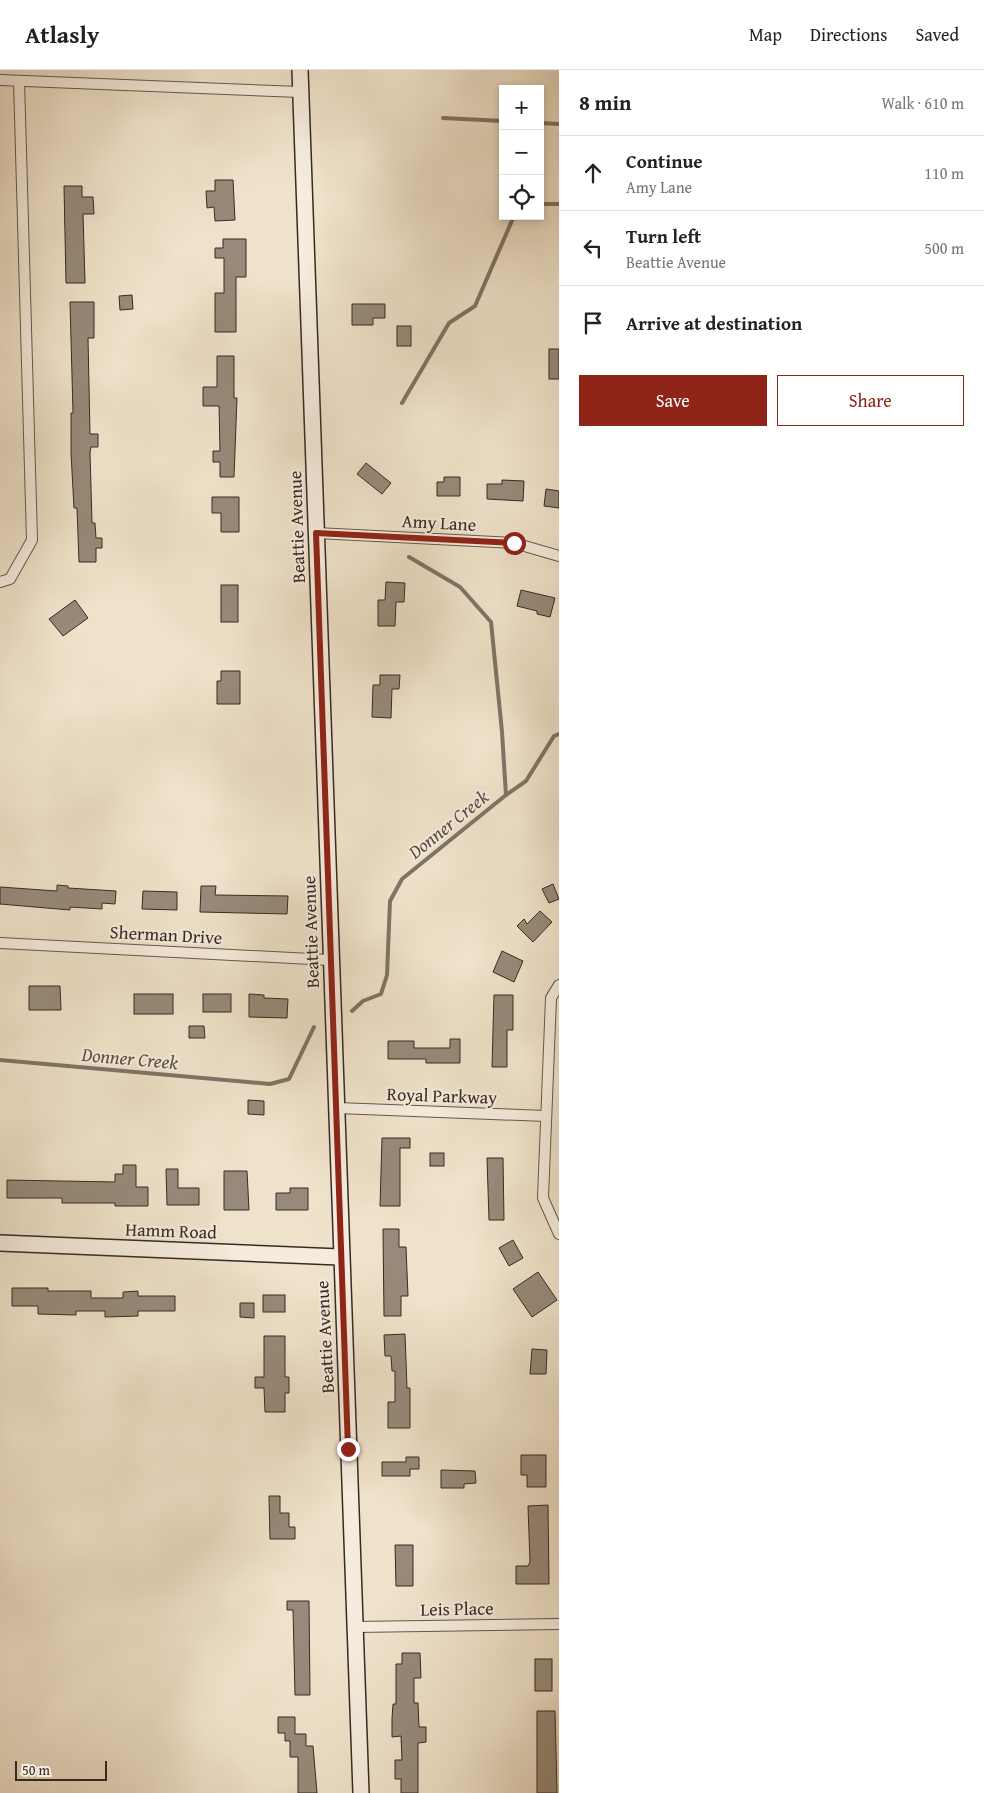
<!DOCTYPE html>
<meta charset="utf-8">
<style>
:root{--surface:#fff;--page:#f2f2f2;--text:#222;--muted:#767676;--line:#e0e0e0;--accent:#8f2418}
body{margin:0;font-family:"Gentium Book Plus",serif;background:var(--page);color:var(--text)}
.controls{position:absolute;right:15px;top:15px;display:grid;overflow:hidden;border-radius:0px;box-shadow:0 2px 8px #0003}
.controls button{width:45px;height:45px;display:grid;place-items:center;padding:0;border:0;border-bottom:1px solid var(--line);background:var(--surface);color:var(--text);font:25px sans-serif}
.scale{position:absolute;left:15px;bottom:12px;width:92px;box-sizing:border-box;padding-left:5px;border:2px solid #372a24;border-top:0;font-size:14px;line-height:18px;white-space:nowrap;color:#372a24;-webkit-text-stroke:4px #f5ecdd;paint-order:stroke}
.stop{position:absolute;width:15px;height:15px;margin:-11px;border:4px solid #8f2418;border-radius:50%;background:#fff}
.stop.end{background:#8f2418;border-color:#fff;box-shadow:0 1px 5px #0008}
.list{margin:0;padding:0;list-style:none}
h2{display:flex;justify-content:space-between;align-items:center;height:65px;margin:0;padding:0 20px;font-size:21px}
h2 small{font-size:16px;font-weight:400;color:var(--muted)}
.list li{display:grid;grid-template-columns:32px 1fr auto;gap:15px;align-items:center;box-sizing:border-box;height:75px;padding:0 20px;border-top:1px solid var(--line)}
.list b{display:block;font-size:19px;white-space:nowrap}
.list p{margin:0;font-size:16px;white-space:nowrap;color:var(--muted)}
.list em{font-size:16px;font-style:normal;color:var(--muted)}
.actions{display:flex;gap:10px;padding:15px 20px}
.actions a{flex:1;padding:11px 0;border:1px solid var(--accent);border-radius:0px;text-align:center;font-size:18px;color:var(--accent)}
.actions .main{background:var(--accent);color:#fff}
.icon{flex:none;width:28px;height:28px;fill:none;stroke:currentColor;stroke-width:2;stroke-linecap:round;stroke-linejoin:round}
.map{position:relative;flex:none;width:559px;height:1723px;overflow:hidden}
header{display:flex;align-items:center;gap:30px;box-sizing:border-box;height:70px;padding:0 25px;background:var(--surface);border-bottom:1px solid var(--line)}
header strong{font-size:24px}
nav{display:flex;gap:28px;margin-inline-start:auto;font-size:18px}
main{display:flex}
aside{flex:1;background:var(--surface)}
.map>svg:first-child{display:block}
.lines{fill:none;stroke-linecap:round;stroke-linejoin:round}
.stream{stroke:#807366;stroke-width:4}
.building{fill:#978a7a;stroke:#372a24}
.street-casing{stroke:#65584e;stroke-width:12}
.secondary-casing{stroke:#372a24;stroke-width:18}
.street{stroke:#f5ecdd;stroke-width:10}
.secondary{stroke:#f5ecdd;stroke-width:15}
.route{stroke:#8f2418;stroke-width:6}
.labels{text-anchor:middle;stroke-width:4;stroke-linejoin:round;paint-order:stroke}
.street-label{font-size:18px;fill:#372a24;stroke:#f5ecdd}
.water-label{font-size:19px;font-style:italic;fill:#5b4e45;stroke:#f5ecdd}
</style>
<header>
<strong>Atlasly</strong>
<nav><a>Map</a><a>Directions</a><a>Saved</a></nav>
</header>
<main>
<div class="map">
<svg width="559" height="1723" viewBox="0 0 559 1723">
<rect width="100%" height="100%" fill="#efe2ca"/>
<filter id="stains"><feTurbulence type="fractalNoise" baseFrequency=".004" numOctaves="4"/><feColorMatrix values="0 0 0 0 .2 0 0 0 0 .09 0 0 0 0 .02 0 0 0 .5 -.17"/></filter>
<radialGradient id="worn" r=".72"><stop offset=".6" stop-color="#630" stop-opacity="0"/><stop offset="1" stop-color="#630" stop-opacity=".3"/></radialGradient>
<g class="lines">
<g class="stream">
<polyline points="443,48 503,51"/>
<polyline points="540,53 559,54"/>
<polyline points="540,134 559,134"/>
<polyline points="402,333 449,253 475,236 514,146"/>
<polyline points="506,725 526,711 554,666 559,664"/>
<polyline points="352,941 363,931 381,924 387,905 390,831 402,809 506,725 502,662 491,552 460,517 409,487"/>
<polyline points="0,990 270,1014 289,1009 314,957"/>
</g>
</g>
<g class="building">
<polygon points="215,110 233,110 235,150 215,151 214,137 207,138 206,121 215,121"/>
<polygon points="64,116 82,116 82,127 93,127 94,144 83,144 85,213 66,213"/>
<polygon points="223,169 246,169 246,207 236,207 236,262 215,262 215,223 224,223 224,188 215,188 215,178 223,178"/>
<polygon points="132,225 133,239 120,240 119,226"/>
<polygon points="70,232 94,232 94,268 88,268 90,364 98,364 98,377 91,377 90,383 92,453 95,453 96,468 102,468 102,478 96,478 96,492 79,492 77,438 74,438 71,383 71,343 73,343"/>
<polygon points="352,234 385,234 385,248 373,248 373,255 352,255"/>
<rect x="397" y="256" width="14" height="20"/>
<rect x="549" y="279" width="10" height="30"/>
<polygon points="217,286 234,286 234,328 237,328 234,407 220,407 220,392 213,392 213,381 220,381 219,336 203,336 203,317 217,317"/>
<polygon points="366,393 391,413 382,424 357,404"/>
<polygon points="444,407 460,407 460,426 437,426 437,412 444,412"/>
<polygon points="502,410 524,411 523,431 487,429 487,414 502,414"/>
<polygon points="546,419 559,421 559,438 544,436"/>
<polygon points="212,427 239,427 239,462 221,462 221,443 212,443"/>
<polygon points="386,512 405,513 404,532 396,532 395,556 378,556 378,530 385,530"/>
<rect x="221" y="515" width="17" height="37"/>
<polygon points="521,520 555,528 550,547 537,544 537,541 517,536"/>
<polygon points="75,530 88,548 63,566 49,549"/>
<polygon points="221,601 240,601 240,634 217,634 217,611 221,611"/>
<polygon points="380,605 400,605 399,619 392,619 391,648 372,647 373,615 380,615"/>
<polygon points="553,814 559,829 549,833 542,819"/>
<polygon points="57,815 68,816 68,818 116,821 115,834 102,833 102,839 70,837 70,840 0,834 0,817 57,821"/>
<polygon points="201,816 216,816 215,825 288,826 287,844 200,842"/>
<polygon points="143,821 177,822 177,840 142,839"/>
<polygon points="540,841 552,852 533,872 517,856 524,849 527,854"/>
<polygon points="502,881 523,891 514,912 493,902"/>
<polygon points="29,916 60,916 61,940 29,940"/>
<rect x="134" y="924" width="39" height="20"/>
<rect x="203" y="924" width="28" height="18"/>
<polygon points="249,924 264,925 264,928 288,929 287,948 249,947"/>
<polygon points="494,925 513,925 513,960 507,960 507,997 492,997"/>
<polygon points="189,956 204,956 205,968 189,968"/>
<polygon points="450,969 460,969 460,993 426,993 426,989 388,989 388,971 414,971 414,978 450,978"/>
<polygon points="248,1030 264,1031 264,1045 248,1044"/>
<polygon points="382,1068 410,1068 410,1078 400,1078 400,1136 380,1136"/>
<rect x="430" y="1083" width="14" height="13"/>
<polygon points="487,1088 503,1088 504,1150 489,1150"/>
<polygon points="123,1095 136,1095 136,1117 148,1117 148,1136 115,1136 115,1133 62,1133 62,1128 7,1128 7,1110 115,1112 115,1104 123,1104"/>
<polygon points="166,1099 178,1099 178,1118 199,1118 199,1135 167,1135"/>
<polygon points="224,1101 247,1101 249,1140 224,1140"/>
<polygon points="290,1118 308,1118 308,1140 276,1140 276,1123 290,1123"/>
<polygon points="383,1159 399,1159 399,1177 406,1177 408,1226 401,1226 401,1246 384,1246"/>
<polygon points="513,1170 523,1188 509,1196 499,1178"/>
<polygon points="538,1202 557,1230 532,1247 513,1219"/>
<polygon points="12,1218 48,1218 48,1221 91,1221 91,1228 123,1228 123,1222 138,1221 138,1226 175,1226 175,1241 138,1241 138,1246 105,1247 105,1241 76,1241 76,1245 38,1244 38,1236 12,1236"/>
<rect x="263" y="1225" width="22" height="17"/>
<polygon points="240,1233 254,1233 254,1248 240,1247"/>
<polygon points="405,1264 407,1318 410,1318 410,1358 388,1358 388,1332 395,1332 395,1301 392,1301 391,1286 385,1286 384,1265"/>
<polygon points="264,1266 285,1266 285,1307 289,1307 289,1323 285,1323 285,1342 265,1342 264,1318 255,1318 255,1307 264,1307"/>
<polygon points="532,1279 547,1280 546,1304 530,1304"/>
<polygon points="521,1385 546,1385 546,1417 527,1417 527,1405 521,1405"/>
<polygon points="406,1387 419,1387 419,1399 410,1399 410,1406 382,1406 382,1392 406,1392"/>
<polygon points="441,1400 475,1401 476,1413 464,1414 464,1418 441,1418"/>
<polygon points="269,1426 280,1426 280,1443 289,1443 289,1457 295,1457 295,1469 270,1469"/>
<polygon points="548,1435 549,1514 516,1514 516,1496 528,1496 530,1492 528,1436"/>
<polygon points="395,1475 413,1475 413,1516 396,1516"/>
<polygon points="287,1531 309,1531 310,1625 295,1625 293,1540 287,1540"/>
<polygon points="402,1583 420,1583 421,1608 414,1608 414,1633 418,1633 419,1657 426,1657 426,1672 418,1673 418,1723 401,1723 401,1709 395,1709 395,1690 402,1690 401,1666 392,1667 392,1649 393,1634 396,1634 396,1594 402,1594"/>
<rect x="535" y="1589" width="17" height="32"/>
<polygon points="537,1641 555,1641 557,1723 537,1723"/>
<polygon points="278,1647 295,1647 295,1664 306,1664 306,1676 313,1676 317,1723 298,1723 298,1687 290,1687 290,1671 285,1671 285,1663 278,1663"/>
</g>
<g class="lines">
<defs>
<g id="street">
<polyline points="0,10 300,22"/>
<polyline points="316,463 514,473 559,486"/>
<polyline points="0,512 10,509 32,470 19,11"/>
<polyline points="0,873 330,890"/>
<polyline points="559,915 551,928 543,1128 559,1164"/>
<polyline points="337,1038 546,1046"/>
<polyline points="355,1557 559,1554"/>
</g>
<g id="secondary">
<polyline points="300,0 361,1723"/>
<polyline points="0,1173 340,1187"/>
</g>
</defs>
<use href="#street" class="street-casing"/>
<use href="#secondary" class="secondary-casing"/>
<use href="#street" class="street"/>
<use href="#secondary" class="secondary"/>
</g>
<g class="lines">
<polyline class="route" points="348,1379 316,463 514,473"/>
</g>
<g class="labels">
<g class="street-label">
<text transform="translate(439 453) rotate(3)" y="6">Amy Lane</text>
<text transform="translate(297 457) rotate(-92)" y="6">Beattie Avenue</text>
<text transform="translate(311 862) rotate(-92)" y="6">Beattie Avenue</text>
<text transform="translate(166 865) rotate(3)" y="6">Sherman Drive</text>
<text transform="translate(442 1026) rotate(2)" y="6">Royal Parkway</text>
<text transform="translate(171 1161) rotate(2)" y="6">Hamm Road</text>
<text transform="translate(325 1267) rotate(-93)" y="6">Beattie Avenue</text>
<text transform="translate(457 1539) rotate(-1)" y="6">Leis Place</text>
</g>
<g class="water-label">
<text transform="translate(448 754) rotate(-39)" y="7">Donner Creek</text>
<text transform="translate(130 988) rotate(5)" y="7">Donner Creek</text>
</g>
</g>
<rect width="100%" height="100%" filter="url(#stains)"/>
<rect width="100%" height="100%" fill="url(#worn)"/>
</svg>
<div class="controls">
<button>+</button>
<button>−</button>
<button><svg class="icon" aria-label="locate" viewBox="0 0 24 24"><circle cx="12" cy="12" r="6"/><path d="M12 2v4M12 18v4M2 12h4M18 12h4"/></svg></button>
</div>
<div class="scale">50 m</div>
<div class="stop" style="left:514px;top:473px"></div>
<div class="stop end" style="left:348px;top:1379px"></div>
</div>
<aside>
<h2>8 min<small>Walk · 610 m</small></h2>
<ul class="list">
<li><svg class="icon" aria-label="ahead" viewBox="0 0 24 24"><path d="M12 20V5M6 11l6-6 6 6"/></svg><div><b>Continue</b><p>Amy Lane</p></div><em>110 m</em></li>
<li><svg class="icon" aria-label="left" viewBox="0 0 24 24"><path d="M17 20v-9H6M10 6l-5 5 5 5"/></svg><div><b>Turn left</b><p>Beattie Avenue</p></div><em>500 m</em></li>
<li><svg class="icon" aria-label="arrive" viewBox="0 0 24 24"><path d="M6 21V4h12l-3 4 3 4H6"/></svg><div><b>Arrive at destination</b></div></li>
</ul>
<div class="actions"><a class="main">Save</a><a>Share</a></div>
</aside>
</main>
